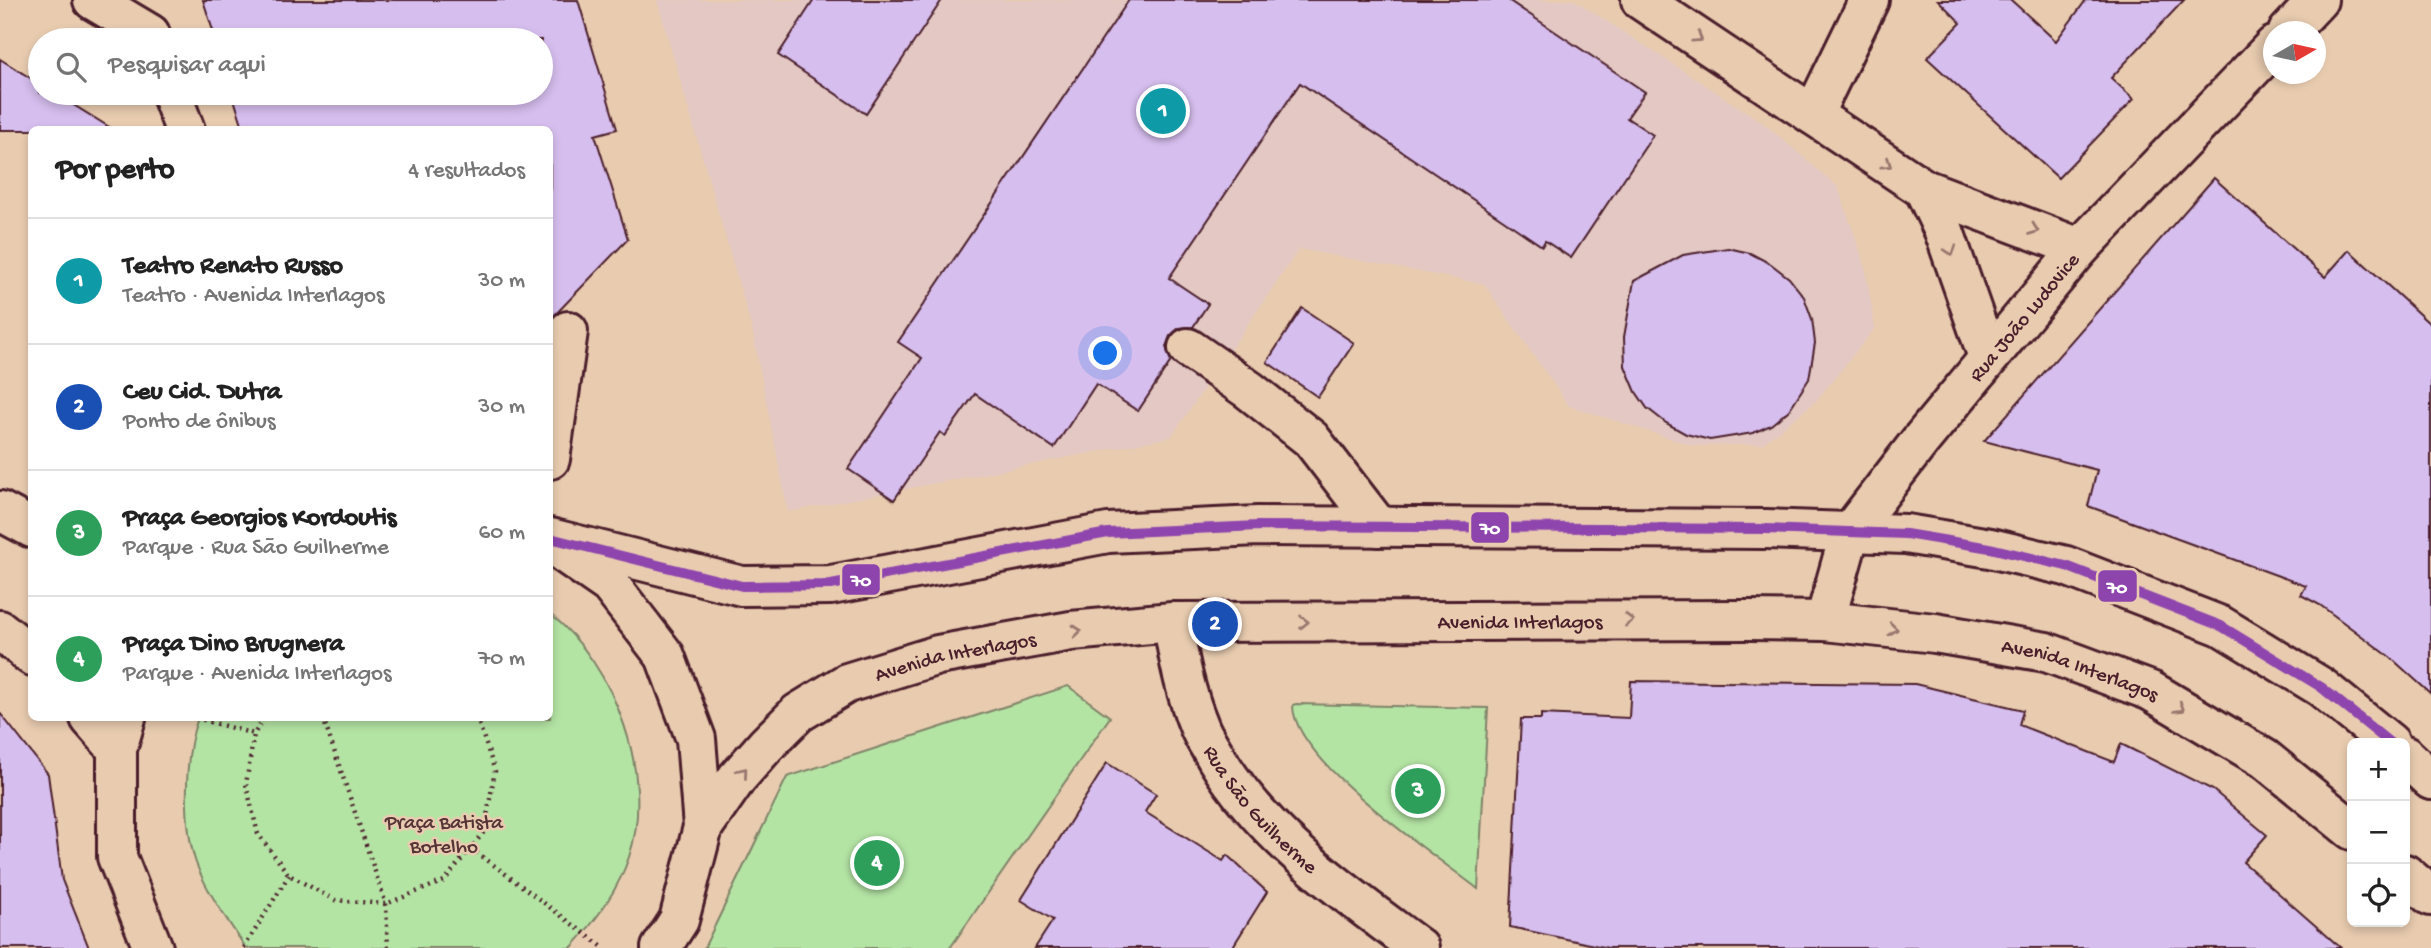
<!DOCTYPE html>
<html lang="pt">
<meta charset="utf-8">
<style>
:root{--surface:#fff;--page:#f6f6f6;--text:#222;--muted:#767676;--line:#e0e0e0;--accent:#4a1f2b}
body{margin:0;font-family:"Gochi Hand",sans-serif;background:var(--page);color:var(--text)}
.controls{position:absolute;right:21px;bottom:21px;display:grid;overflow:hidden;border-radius:10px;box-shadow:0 4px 10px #0003}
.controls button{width:63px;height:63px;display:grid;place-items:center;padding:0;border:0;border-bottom:2px solid var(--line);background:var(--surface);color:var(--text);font:35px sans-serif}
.compass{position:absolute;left:2263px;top:21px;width:63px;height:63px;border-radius:50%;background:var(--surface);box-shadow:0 4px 10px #0003;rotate:81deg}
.you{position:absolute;left:1106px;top:354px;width:24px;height:24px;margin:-18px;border:5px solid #fff;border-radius:50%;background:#1a73e8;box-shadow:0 0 0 10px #1a73e833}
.badge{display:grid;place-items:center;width:46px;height:46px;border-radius:50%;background:var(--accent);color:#fff;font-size:23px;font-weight:700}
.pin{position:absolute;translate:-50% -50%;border:4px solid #fff;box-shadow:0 2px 7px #0006}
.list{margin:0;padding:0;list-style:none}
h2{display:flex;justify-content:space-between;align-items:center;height:91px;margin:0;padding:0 28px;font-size:30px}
h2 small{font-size:23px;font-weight:400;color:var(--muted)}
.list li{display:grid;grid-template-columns:46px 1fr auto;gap:21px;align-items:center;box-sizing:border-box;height:126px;padding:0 28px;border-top:2px solid var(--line)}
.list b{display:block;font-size:26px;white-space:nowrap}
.list p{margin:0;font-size:23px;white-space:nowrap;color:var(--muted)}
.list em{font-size:23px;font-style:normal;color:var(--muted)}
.icon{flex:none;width:38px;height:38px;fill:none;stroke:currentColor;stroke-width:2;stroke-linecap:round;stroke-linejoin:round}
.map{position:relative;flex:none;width:2431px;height:948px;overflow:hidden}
.search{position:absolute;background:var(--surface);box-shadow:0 4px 10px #0003;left:28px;top:28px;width:525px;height:77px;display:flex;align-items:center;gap:18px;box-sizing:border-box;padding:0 24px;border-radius:38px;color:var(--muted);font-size:26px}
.panel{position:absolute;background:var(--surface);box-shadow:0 4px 10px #0003;left:28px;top:126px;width:525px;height:595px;border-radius:10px}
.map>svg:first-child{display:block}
.built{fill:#e3c8c3}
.green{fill:#b4e4a4;stroke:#7f8268;stroke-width:2}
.building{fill:#d6beee;stroke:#4a1f2b;stroke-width:2}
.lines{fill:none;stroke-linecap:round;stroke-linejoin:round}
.minor-casing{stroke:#4a1f2b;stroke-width:44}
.major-casing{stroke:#4a1f2b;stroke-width:44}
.path{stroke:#4a1f2b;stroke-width:4.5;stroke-dasharray:2 5;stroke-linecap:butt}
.minor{stroke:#e9ccb0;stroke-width:38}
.major{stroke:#e9ccb0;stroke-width:38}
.bus-1-casing{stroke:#e9ccb0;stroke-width:16}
.bus-1{stroke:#8e44ad;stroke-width:10}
.oneway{stroke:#9a766e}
.labels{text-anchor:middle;stroke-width:5;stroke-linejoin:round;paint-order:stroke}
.street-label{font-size:21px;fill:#4a1f2b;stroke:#e9ccb0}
.park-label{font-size:21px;fill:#553337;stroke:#e9ccb0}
.line-badge{stroke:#e9ccb0;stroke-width:2.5}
.badge-label{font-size:19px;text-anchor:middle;font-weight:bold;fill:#fff}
</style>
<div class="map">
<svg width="2431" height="948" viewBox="0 0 2431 948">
<rect width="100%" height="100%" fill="#e9ccb0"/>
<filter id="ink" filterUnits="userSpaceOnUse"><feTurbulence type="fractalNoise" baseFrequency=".0143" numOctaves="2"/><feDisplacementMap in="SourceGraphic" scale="14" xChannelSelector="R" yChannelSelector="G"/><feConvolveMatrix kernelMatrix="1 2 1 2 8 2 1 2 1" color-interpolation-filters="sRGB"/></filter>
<g filter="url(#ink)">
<polygon class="built" points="657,0 1574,0 1762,122 1838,187 1865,266 1875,328 1816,401 1762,444 1694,446 1569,406 1484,284 1299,249 1171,437 788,512 752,329"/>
<g class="green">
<path d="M 550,614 C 615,665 656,777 629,857 C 618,890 594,923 571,948 L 246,948 C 229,922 207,893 196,863 C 183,826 184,754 198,718 L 550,718 Z"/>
<polygon points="1068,686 1110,717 950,948 704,948 787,777"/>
<path d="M 1296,704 L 1488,708 L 1478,889 C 1435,855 1292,760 1293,705 Z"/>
</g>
<g class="building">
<polygon points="203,0 578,0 617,129 595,135 628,239 550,320 550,130 244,130 232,93 541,93 541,40 216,40"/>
<polygon points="814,0 942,0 866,114 778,55"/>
<polygon points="1129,0 1508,0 1645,92 1627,118 1653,135 1571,258 1545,241 1542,246 1300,83 1169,278 1208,304 1193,327 1179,328 1170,336 1166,347 1171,361 1138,411 1096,384 1054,448 975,394 945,436 940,432 894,500 848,469 922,358 898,342"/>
<polygon points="1938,0 2011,0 2056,41 2086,0 2184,0 2111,78 2134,99 2058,178 1927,58 1961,23"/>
<polygon points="0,59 40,84 40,93 54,93 114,130 0,130"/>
<polygon points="2214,178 2325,277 2349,250 2431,325 2431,694 2390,657 2320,605 2301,595 2306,586 2088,506 2097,470 1984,441"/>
<polygon points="1728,248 1750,253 1771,264 1789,278 1804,297 1812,319 1815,343 1809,379 1789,410 1771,425 1753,433 1710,440 1686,434 1666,423 1647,408 1636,392 1625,366 1624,337 1634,281 1683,255"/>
<polygon points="1302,308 1354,343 1318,397 1267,362"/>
<polygon points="1631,681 1915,684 2023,710 2019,725 2114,762 2121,744 2213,790 2267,835 2243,862 2341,948 1608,948 1510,927 1521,719 1541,719 1541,714 1629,718"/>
<polygon points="0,713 48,774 62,880 89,948 0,948"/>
<polygon points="1107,763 1156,794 1145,812 1223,861 1227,855 1267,892 1232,948 1035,948 1053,920 1021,900"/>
</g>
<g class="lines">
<defs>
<g id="minor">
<polyline points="93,0 150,34"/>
<polyline points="1641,0 1924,189 2080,248"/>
<polyline points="2288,32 2318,0"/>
<polyline points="171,93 185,130"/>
<polyline points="1813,115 1869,0"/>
<polyline points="1924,189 1944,231 1988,357"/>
<polyline points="1188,348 1249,390 1311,439 1379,527"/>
<polyline points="550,459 568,331"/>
<path id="s1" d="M 1825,621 L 1850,532 L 1921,440 L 2080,248 L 2274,46"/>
<path id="s2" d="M 1173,622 C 1178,659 1185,692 1199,726 C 1203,737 1211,748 1217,759 C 1266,839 1345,893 1419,948"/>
</g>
<g id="major">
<polyline points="0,511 32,528"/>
<polyline points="550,538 742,586 831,585 1108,533 1258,526 1766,529 1906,534 1990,548 2066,566 2221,626 2321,687 2390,743"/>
<polyline points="558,549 610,585 665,656 696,739 703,827 679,920 661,948"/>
<polyline points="0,630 32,656"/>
<polyline points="90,718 117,749"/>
<polyline points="126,718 117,749 117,857 153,948"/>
<polyline points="2405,756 2431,780"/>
<path id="s3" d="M 703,827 L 737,778 L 766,745 L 798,713 L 847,683 L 938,655 L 1071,631 L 1173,622 L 1750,620 L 1825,621 L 1935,633 L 2046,652 L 2151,691 L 2265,759 L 2352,830"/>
<polyline points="2405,874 2431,896"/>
</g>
</defs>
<use href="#minor" class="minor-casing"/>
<use href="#major" class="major-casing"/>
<g class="path">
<polyline points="196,718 254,734"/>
<polyline points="264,718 254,734 246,784 258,834 289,875 335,900 386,904 444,881 484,832 495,771 477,718"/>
<polyline points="323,718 386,904 388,948"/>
<polyline points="471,848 604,948"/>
<polyline points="244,948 289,875"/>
</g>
<use href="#minor" class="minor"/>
<use href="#major" class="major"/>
<defs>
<polyline id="bus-1" points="550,538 742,586 831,585 1108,533 1258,526 1766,529 1906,534 1990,548 2066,566 2221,626 2321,687 2390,743"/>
</defs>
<use href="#bus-1" class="bus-1-casing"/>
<use href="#bus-1" class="bus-1"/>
</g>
<defs><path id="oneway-chevron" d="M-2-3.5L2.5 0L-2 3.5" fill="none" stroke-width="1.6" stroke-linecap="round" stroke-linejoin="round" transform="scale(1.75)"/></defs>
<g class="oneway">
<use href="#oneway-chevron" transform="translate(1698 38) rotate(34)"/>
<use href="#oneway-chevron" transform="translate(1887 164) rotate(34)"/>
<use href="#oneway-chevron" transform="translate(2034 230) rotate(21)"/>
<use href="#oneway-chevron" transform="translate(1951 251) rotate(71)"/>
<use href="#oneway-chevron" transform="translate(1629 620)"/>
<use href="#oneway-chevron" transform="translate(1304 622)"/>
<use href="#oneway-chevron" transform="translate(1893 629) rotate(6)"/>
<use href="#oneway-chevron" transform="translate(1077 631) rotate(-6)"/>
<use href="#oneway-chevron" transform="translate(2180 708) rotate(31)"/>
<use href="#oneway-chevron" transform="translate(743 772) rotate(-50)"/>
</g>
</g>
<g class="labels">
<g class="street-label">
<text dy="7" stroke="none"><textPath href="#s1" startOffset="369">Rua João Ludovice</textPath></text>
<text dy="7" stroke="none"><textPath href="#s3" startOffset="886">Avenida Interlagos</textPath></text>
<text dy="7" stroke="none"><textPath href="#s3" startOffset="318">Avenida Interlagos</textPath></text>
<text dy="7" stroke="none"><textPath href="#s3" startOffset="1452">Avenida Interlagos</textPath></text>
<text dy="7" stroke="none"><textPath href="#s2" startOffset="212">Rua São Guilherme</textPath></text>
</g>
<g class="park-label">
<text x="444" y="828">Praça Batista<tspan x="444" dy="24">Botelho</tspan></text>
</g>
</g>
<g class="line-badge">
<rect x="1470" y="511" width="40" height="33" rx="7" fill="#8e44ad"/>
<rect x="841" y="563" width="40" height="33" rx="7" fill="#8e44ad"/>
<rect x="2097" y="569" width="41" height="34" rx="7" fill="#8e44ad"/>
</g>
<g class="badge-label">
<text x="1490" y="534">70</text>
<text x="861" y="586">70</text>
<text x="2117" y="593">70</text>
</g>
</svg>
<div class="controls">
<button>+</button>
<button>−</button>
<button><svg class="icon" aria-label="locate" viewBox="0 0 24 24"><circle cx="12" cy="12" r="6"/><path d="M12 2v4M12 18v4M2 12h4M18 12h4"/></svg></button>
</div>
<svg class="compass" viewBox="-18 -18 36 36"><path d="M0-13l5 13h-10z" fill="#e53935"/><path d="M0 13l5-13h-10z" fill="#767676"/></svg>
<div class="you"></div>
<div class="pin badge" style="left:1163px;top:111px;background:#0f9aa8">1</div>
<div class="pin badge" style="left:1215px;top:624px;background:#1a4fb4">2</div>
<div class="pin badge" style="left:1418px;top:791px;background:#2e9e5b">3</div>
<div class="pin badge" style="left:877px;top:863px;background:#2e9e5b">4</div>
<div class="search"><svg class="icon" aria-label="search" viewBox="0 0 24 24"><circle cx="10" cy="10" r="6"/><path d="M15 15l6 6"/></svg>Pesquisar aqui</div>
<section class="panel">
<h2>Por perto<small>4 resultados</small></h2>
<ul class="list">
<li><span class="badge" style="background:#0f9aa8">1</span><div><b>Teatro Renato Russo</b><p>Teatro · Avenida Interlagos</p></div><em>30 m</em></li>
<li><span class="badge" style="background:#1a4fb4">2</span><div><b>Ceu Cid. Dutra</b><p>Ponto de ônibus</p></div><em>30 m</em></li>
<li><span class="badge" style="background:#2e9e5b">3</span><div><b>Praça Georgios Kordoutis</b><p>Parque · Rua São Guilherme</p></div><em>60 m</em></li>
<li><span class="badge" style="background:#2e9e5b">4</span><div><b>Praça Dino Brugnera</b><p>Parque · Avenida Interlagos</p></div><em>70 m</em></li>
</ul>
</section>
</div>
